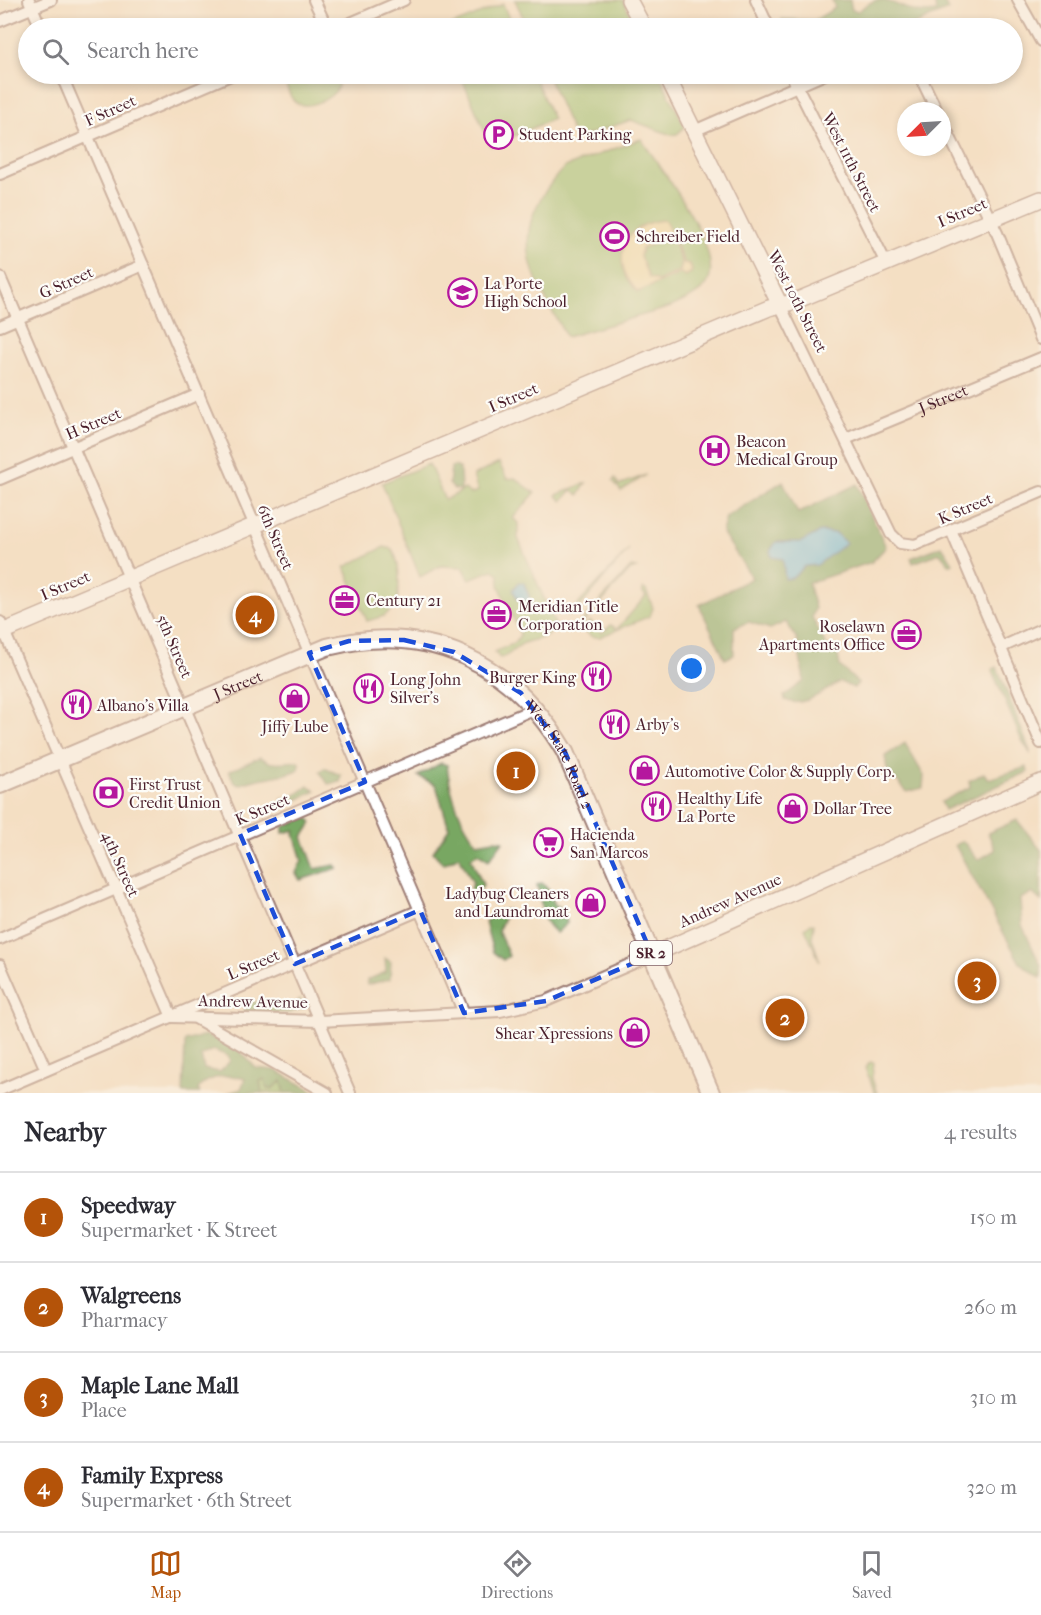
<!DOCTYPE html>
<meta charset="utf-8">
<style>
:root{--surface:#fff;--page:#f2f2f3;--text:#2b2b33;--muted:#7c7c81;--line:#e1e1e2;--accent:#b45309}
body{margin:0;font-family:"IM FELL French Canon",serif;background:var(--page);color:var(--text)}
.compass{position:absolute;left:897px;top:102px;width:54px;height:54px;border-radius:50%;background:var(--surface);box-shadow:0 3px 9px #0003;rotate:246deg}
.you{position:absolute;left:692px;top:669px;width:21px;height:21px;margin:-15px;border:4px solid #fff;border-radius:50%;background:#1a73e8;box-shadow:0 0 0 9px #1a73e833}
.badge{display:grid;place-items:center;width:39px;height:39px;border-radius:50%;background:var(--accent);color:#fff;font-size:20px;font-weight:700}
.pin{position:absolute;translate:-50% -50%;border:3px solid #fff;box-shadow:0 2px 6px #0006}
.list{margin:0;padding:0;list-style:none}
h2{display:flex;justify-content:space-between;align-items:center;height:78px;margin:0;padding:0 24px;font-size:26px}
h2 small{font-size:20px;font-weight:400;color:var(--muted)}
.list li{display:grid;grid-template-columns:39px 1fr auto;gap:18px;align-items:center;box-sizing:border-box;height:90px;padding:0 24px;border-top:2px solid var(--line)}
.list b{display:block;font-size:22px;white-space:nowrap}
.list p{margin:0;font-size:20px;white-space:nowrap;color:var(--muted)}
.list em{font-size:20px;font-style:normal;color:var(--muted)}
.icon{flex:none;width:33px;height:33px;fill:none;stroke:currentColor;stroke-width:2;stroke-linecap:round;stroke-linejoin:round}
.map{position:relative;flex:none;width:1041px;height:1093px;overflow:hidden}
.search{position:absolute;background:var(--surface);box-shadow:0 3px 9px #0003;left:18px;right:18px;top:18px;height:66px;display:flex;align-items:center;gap:15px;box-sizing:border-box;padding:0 21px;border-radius:33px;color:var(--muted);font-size:22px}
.sheet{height:438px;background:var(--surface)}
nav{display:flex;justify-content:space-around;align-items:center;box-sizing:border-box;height:84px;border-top:2px solid var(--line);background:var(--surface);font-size:16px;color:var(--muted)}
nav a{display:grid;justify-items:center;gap:3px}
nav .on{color:var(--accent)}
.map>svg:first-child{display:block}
.green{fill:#95c16f;stroke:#70704d;stroke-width:1.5}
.forest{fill:#78a762;stroke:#616346;stroke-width:1.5;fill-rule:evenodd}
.sand{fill:#eeda9e;stroke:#9c7c64;stroke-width:1.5;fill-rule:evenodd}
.water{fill:#65bbe1;stroke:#586d86;stroke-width:1.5}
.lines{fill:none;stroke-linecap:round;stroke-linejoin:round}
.street-casing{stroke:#9f7f77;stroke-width:14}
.secondary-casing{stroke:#9f7f77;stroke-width:18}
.primary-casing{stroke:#9f7f77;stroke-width:20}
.street{stroke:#fff;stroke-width:10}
.secondary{stroke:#fff;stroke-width:15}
.primary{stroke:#fff;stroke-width:16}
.marked{fill:none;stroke:#1d4ed8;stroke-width:4.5;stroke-dasharray:12 8;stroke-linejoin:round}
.labels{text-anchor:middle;stroke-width:4.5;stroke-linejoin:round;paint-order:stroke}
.shield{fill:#fdfcf7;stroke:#806168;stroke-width:1.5}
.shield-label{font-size:15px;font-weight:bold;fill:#4a1f2b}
.street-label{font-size:16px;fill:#4a1f2b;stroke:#fdfcf7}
.poi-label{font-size:16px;fill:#4a1f2b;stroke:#fdfcf7;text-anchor:start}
</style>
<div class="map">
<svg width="1041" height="1093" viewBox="0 0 1041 1093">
<rect width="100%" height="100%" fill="#fdfcf7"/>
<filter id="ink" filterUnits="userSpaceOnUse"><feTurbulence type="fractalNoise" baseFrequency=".0167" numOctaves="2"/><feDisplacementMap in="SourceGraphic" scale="12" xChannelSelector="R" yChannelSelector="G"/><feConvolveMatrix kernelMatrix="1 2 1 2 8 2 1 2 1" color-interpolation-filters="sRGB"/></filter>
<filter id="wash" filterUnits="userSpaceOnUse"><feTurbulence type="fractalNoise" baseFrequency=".008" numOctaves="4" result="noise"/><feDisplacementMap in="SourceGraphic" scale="24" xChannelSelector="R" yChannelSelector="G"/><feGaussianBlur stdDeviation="1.35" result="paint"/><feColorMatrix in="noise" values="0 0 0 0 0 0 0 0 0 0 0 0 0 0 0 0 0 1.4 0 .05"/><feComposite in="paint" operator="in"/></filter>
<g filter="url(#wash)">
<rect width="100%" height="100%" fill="#f4dfc3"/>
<g class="green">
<polygon points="515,0 623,0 637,28 528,28"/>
<polygon points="503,4 513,28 445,28"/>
<path d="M 282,74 L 337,74 L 338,87 C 332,99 306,112 294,101 C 288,95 285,81 282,74 Z"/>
<polygon points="460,74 533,74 553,119 491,146"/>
<polygon points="547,74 659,74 685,127 677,134 671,135 631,120 575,139"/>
<path d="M 641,139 C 659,166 729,256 706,285 C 698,295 682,302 671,307 L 566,337 C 543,291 510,252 540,200 C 547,188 554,177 565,167 Z"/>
<path d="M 499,463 L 507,479 L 515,478 L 535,493 L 513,518 L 518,523 L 518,538 L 555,624 C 551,640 536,638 524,643 C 514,647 511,656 500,658 L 494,652 C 505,646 516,646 520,634 L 499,585 L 499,574 L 493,570 L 469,579 L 463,567 L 440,566 L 420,577 L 382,483 L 429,464 L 445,500 L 465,489 L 470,494 L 478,491 L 473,476 Z"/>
<polygon points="646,475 621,491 613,481 615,478 619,485"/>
<polygon points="586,483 579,495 572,490 562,501 556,495"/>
<path d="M 384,547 L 392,549 C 402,565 399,587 397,605 L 384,616 L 367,621 L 345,567 Z"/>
<polygon points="629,549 573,615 563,613 561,609 565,605 572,611"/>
<polygon points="631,567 636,568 630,570 580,627 582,621"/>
<polygon points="643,589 646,590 653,608 650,616 600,637 592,637 582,629 590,621 602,633 611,625 617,629 646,596 642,592"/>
<polygon points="811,923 814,924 812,938 820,962 805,928"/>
<polygon points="870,1062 874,1063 872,1078 877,1093 875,1093 865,1068"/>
<polygon points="265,1079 267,1089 272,1089 282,1081 285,1093 262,1093 260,1081"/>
</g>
<g class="forest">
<path d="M 832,0 L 850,0 L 852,10 L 858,11 C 864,7 871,0 879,0 C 900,1 908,16 936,12 L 934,0 L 943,0 L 948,10 L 906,28 L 786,28 L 782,19 L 815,20 L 835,8 Z"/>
<polygon points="454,466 460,468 461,490 454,489 449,484 451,467"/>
<path d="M 783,481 L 798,513 L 857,484 L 886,547 L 872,562 L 808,583 L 815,608 L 812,617 L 826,645 L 837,649 L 840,666 L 858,683 L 854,688 L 840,682 C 823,691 804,709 785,700 L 784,696 L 804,681 L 797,639 L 786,622 L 770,629 L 749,622 L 734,628 L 734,655 L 725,659 L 699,605 L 752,578 L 722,532 L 726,517 ZM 820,532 L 835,533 L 817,565 L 805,566 L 792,578 L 785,579 L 783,559 L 776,542 L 802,542 Z"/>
<polygon points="942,546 953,563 950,565 940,553 913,563 911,558"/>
<polygon points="997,667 1030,751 1030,753 1021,739 993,673 992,669"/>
<polygon points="905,743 924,776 923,788 907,792 887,770 885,756"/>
<path d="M 260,757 L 271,763 L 299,761 L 299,770 C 279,778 259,776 239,785 L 234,782 L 229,771 Z"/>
<path d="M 441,763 L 447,765 C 450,793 460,821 477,843 L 494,840 L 503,841 L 489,860 L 478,853 L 471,858 L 483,885 L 475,899 L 471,900 L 468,895 L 473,883 L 459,856 L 443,864 L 433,852 L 449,828 L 436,785 L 418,776 Z"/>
<polygon points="1027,767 1028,772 945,810 941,802 970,787 969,781 984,773 988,779"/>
<polygon points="324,768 341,775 340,782 328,784 320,772"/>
<polygon points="308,786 316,791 288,804 282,803 282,798 294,796"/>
<polygon points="308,817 312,823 303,837 315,869 335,865 338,868 300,880 296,873 302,860 294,834 295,830 283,833 283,827"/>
<polygon points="1017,820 1041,850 1041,901 1032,893 1020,899 1022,925 1041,966 1041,978 1020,963 955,845 963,841 978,860 995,850 988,833"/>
<path d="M 542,883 L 551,893 L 554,906 L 563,909 L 567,923 L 556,933 C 537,917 544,906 537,885 Z"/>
<polygon points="508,910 498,931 509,956 503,960 493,952 485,922 494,911"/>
<polygon points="385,958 391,962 390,979 367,985 367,980 386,972"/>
<path d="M 300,999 L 306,1007 L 290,1013 L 245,1012 L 243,1003 C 263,999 273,1006 293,1006 Z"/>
<path d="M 205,1035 L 238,1049 L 256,1068 L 275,1070 L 317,1093 L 285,1093 L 282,1081 L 272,1089 L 267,1089 L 265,1079 L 260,1081 L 262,1093 L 228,1093 L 241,1089 L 245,1079 C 231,1073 208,1076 198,1089 L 200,1093 L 183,1093 L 185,1041 ZM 213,1050 L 228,1056 L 230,1061 L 220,1072 L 204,1069 L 201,1056 Z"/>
</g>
<path class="sand" d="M 665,220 L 684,263 L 690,264 L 692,272 L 685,276 L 681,273 L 638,292 C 608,263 622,222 665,220 ZM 664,239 L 673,241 L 682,263 L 680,271 L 658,281 L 649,278 L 640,256 L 642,248 Z"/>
<g class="water">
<polygon points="820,532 835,533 846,543 817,565 805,566 792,578 785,579 783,559 772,557 770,551 776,542 801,542"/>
<polygon points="519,582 524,583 531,601 529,603 518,600 513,590"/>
</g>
</g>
<g filter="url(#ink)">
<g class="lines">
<defs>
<g id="street">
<polyline points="29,0 41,28"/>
<polyline points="314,0 327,28"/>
<polyline points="756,0 769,28"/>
<polyline points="1018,0 1041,41"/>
<polyline points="0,21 51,0"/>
<polyline points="339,28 404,0"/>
<polyline points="61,74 464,1013"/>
<polyline points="791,74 886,263"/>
<polyline points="919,74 937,111"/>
<polyline points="942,121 997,233 1041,339"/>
<polyline points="694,131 825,74"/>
<polyline points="0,174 233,74"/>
<polyline points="0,277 350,1093"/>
<polyline points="780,305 891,534 900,543 915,545 1041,492"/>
<polyline points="0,326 143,265"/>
<path id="s1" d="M 846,439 L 1041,358"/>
<polyline points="0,479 199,394"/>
<polyline points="951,530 1041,743"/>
<polyline points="0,622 172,1017"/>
<polyline points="1002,647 1041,629"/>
<polyline points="0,939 536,708"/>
<polyline points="0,965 46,1070"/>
<polyline points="172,1017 320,1021 500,1011 546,1001 652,955"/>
<polyline points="197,1019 327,1093"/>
<polyline points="0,1090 420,910"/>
</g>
<g id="secondary">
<polyline points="629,0 644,28"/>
<polyline points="666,74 780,305"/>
<polyline points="0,633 769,308 793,302 1041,199"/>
<polyline points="652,955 1041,782"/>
</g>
<g id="primary">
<path id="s2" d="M 0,785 L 327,647 C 429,621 512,662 565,752 L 711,1093"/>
</g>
</defs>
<use href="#street" class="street-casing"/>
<use href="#secondary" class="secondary-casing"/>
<use href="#primary" class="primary-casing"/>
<use href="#street" class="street"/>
<use href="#secondary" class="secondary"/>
<use href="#primary" class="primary"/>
</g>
</g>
<path d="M0 0H1041V1093H0ZM 404,640 L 454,652 L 521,693 L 565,752 L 652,955 L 546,1001 L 464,1013 L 420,910 L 295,964 L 240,834 L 365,782 L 309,653 L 349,641 Z" fill="#f4dfc3" fill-opacity=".55" fill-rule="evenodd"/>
<path class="marked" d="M 404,640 L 454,652 L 521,693 L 565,752 L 652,955 L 546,1001 L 464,1013 L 420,910 L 295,964 L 240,834 L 365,782 L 309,653 L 349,641 Z"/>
<defs>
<symbol id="parking-ring" viewBox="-11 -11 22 22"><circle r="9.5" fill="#fdfcf7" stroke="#b5179e" stroke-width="1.5"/><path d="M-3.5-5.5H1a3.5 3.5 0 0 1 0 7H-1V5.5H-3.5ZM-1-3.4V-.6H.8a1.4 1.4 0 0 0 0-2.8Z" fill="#b5179e"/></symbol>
<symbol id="stadium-ring" viewBox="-11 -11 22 22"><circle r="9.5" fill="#fdfcf7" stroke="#b5179e" stroke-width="1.5"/><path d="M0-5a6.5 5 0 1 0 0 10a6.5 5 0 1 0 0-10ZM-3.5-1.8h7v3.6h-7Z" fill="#b5179e"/></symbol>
<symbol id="school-ring" viewBox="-11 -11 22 22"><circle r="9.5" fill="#fdfcf7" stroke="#b5179e" stroke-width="1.5"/><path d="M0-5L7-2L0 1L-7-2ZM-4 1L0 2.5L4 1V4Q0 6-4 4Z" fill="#b5179e"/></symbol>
<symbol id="hospital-ring" viewBox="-11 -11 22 22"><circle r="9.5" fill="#fdfcf7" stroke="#b5179e" stroke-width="1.5"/><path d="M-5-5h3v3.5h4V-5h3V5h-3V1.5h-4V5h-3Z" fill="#b5179e"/></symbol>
<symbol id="office-ring" viewBox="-11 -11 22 22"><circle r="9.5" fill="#fdfcf7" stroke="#b5179e" stroke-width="1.5"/><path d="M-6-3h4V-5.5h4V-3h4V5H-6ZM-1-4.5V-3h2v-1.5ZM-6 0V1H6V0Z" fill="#b5179e"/></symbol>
<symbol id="restaurant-ring" viewBox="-11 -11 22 22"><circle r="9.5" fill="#fdfcf7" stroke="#b5179e" stroke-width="1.5"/><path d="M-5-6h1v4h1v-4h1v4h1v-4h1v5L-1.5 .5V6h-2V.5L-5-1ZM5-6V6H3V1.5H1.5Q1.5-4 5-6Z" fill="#b5179e"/></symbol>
<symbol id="shop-ring" viewBox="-11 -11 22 22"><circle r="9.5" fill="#fdfcf7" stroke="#b5179e" stroke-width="1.5"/><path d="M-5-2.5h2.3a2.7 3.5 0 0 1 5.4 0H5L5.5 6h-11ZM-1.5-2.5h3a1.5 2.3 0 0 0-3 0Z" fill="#b5179e"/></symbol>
<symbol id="bank-ring" viewBox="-11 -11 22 22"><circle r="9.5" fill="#fdfcf7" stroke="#b5179e" stroke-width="1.5"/><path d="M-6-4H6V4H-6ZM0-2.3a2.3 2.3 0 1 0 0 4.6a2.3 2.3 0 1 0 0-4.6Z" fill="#b5179e"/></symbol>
<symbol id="supermarket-ring" viewBox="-11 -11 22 22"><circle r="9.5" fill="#fdfcf7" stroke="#b5179e" stroke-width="1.5"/><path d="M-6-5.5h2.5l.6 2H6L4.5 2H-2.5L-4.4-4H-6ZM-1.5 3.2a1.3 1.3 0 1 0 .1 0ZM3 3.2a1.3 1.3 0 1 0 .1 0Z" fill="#b5179e"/></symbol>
</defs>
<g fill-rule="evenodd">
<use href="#parking-ring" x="482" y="118" width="33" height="33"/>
<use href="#stadium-ring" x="598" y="220" width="33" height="33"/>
<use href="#school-ring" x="446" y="276" width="33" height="33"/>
<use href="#hospital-ring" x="698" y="434" width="33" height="33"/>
<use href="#office-ring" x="328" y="584" width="33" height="33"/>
<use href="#office-ring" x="480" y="598" width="33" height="33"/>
<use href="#office-ring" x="890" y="618" width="33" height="33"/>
<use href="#restaurant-ring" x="580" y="660" width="33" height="33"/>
<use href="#restaurant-ring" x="352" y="672" width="33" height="33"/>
<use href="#shop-ring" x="278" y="682" width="33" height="33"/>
<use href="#restaurant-ring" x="60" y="688" width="33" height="33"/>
<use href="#restaurant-ring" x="598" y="708" width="33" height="33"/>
<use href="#shop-ring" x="628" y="754" width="33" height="33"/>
<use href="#bank-ring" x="92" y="776" width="33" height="33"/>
<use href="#restaurant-ring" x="640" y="790" width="33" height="33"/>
<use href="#shop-ring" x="776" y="792" width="33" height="33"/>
<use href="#supermarket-ring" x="532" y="826" width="33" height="33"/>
<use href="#shop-ring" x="574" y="886" width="33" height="33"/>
<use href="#shop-ring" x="618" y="1016" width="33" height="33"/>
</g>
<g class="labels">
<rect class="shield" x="630" y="941" width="42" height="24" rx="4.5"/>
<g class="shield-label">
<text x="651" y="958">SR 2</text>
</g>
<g class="street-label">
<text transform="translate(110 110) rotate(-24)" y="6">F Street</text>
<text transform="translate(852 162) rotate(63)" y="6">West 11th Street</text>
<text transform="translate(962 212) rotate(-23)" y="6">I Street</text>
<text transform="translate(66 282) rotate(-24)" y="6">G Street</text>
<text transform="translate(798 301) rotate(63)" y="6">West 10th Street</text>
<text transform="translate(513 397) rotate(-23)" y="6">I Street</text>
<text dy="6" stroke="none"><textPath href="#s1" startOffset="105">J Street</textPath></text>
<text transform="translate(93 423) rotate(-23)" y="6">H Street</text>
<text transform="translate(965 508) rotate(-23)" y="6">K Street</text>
<text transform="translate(276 537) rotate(67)" y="6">6th Street</text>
<text transform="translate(65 585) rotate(-23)" y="6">I Street</text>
<text transform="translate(175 646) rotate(67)" y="6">5th Street</text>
<text dy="6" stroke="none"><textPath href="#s2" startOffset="258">J Street</textPath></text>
<text dy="6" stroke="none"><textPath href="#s2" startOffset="636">West State Road 2</textPath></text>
<text transform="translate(262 809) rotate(-23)" y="6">K Street</text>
<text transform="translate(121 864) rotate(66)" y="6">4th Street</text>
<text transform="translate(730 900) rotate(-24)" y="6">Andrew Avenue</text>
<text transform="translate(253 964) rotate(-23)" y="6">L Street</text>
<text transform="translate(253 1001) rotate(1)" y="6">Andrew Avenue</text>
</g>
<g class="poi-label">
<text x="519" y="140">Student Parking</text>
<text x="636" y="242">Schreiber Field</text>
<text x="484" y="289">La Porte<tspan x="484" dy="18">High School</tspan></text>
<text x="736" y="447">Beacon<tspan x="736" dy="18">Medical Group</tspan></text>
<text x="366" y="606">Century 21</text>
<text x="518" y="612">Meridian Title<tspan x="518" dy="18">Corporation</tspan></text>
<text x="885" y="632" text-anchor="end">Roselawn<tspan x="885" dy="18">Apartments Office</tspan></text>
<text x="576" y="683" text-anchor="end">Burger King</text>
<text x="390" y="685">Long John<tspan x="390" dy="18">Silver's</tspan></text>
<text x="97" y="711">Albano's Villa</text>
<text x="636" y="730">Arby's</text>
<text x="295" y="732" text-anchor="middle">Jiffy Lube</text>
<text x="665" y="777">Automotive Color &amp; Supply Corp.</text>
<text x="129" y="790">First Trust<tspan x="129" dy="18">Credit Union</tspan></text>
<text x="677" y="804">Healthy Life<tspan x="677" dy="18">La Porte</tspan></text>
<text x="813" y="814">Dollar Tree</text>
<text x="570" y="840">Hacienda<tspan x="570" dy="18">San Marcos</tspan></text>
<text x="569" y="899" text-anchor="end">Ladybug Cleaners<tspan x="569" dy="18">and Laundromat</tspan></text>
<text x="613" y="1039" text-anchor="end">Shear Xpressions</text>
</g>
</g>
</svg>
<svg class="compass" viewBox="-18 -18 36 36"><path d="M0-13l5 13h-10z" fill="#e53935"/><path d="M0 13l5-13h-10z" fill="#7c7c81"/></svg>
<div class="you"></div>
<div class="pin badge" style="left:516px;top:771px">1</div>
<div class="pin badge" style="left:785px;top:1018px">2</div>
<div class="pin badge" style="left:977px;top:981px">3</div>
<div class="pin badge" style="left:255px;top:615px">4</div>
<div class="search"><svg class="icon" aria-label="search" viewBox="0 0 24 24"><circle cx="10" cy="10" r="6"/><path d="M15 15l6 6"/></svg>Search here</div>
</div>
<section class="sheet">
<h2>Nearby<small>4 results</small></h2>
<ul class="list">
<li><span class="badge">1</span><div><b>Speedway</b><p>Supermarket · K Street</p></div><em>150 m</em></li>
<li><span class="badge">2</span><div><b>Walgreens</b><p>Pharmacy</p></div><em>260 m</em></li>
<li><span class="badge">3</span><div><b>Maple Lane Mall</b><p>Place</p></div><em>310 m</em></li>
<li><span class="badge">4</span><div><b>Family Express</b><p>Supermarket · 6th Street</p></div><em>320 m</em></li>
</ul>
</section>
<nav>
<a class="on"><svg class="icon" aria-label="map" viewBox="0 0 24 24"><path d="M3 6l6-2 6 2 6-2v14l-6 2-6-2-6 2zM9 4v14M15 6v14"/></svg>Map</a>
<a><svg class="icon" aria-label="directions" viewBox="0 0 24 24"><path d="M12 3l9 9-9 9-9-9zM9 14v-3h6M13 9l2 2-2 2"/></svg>Directions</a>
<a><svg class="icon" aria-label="saved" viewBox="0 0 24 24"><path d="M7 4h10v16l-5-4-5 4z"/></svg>Saved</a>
</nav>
